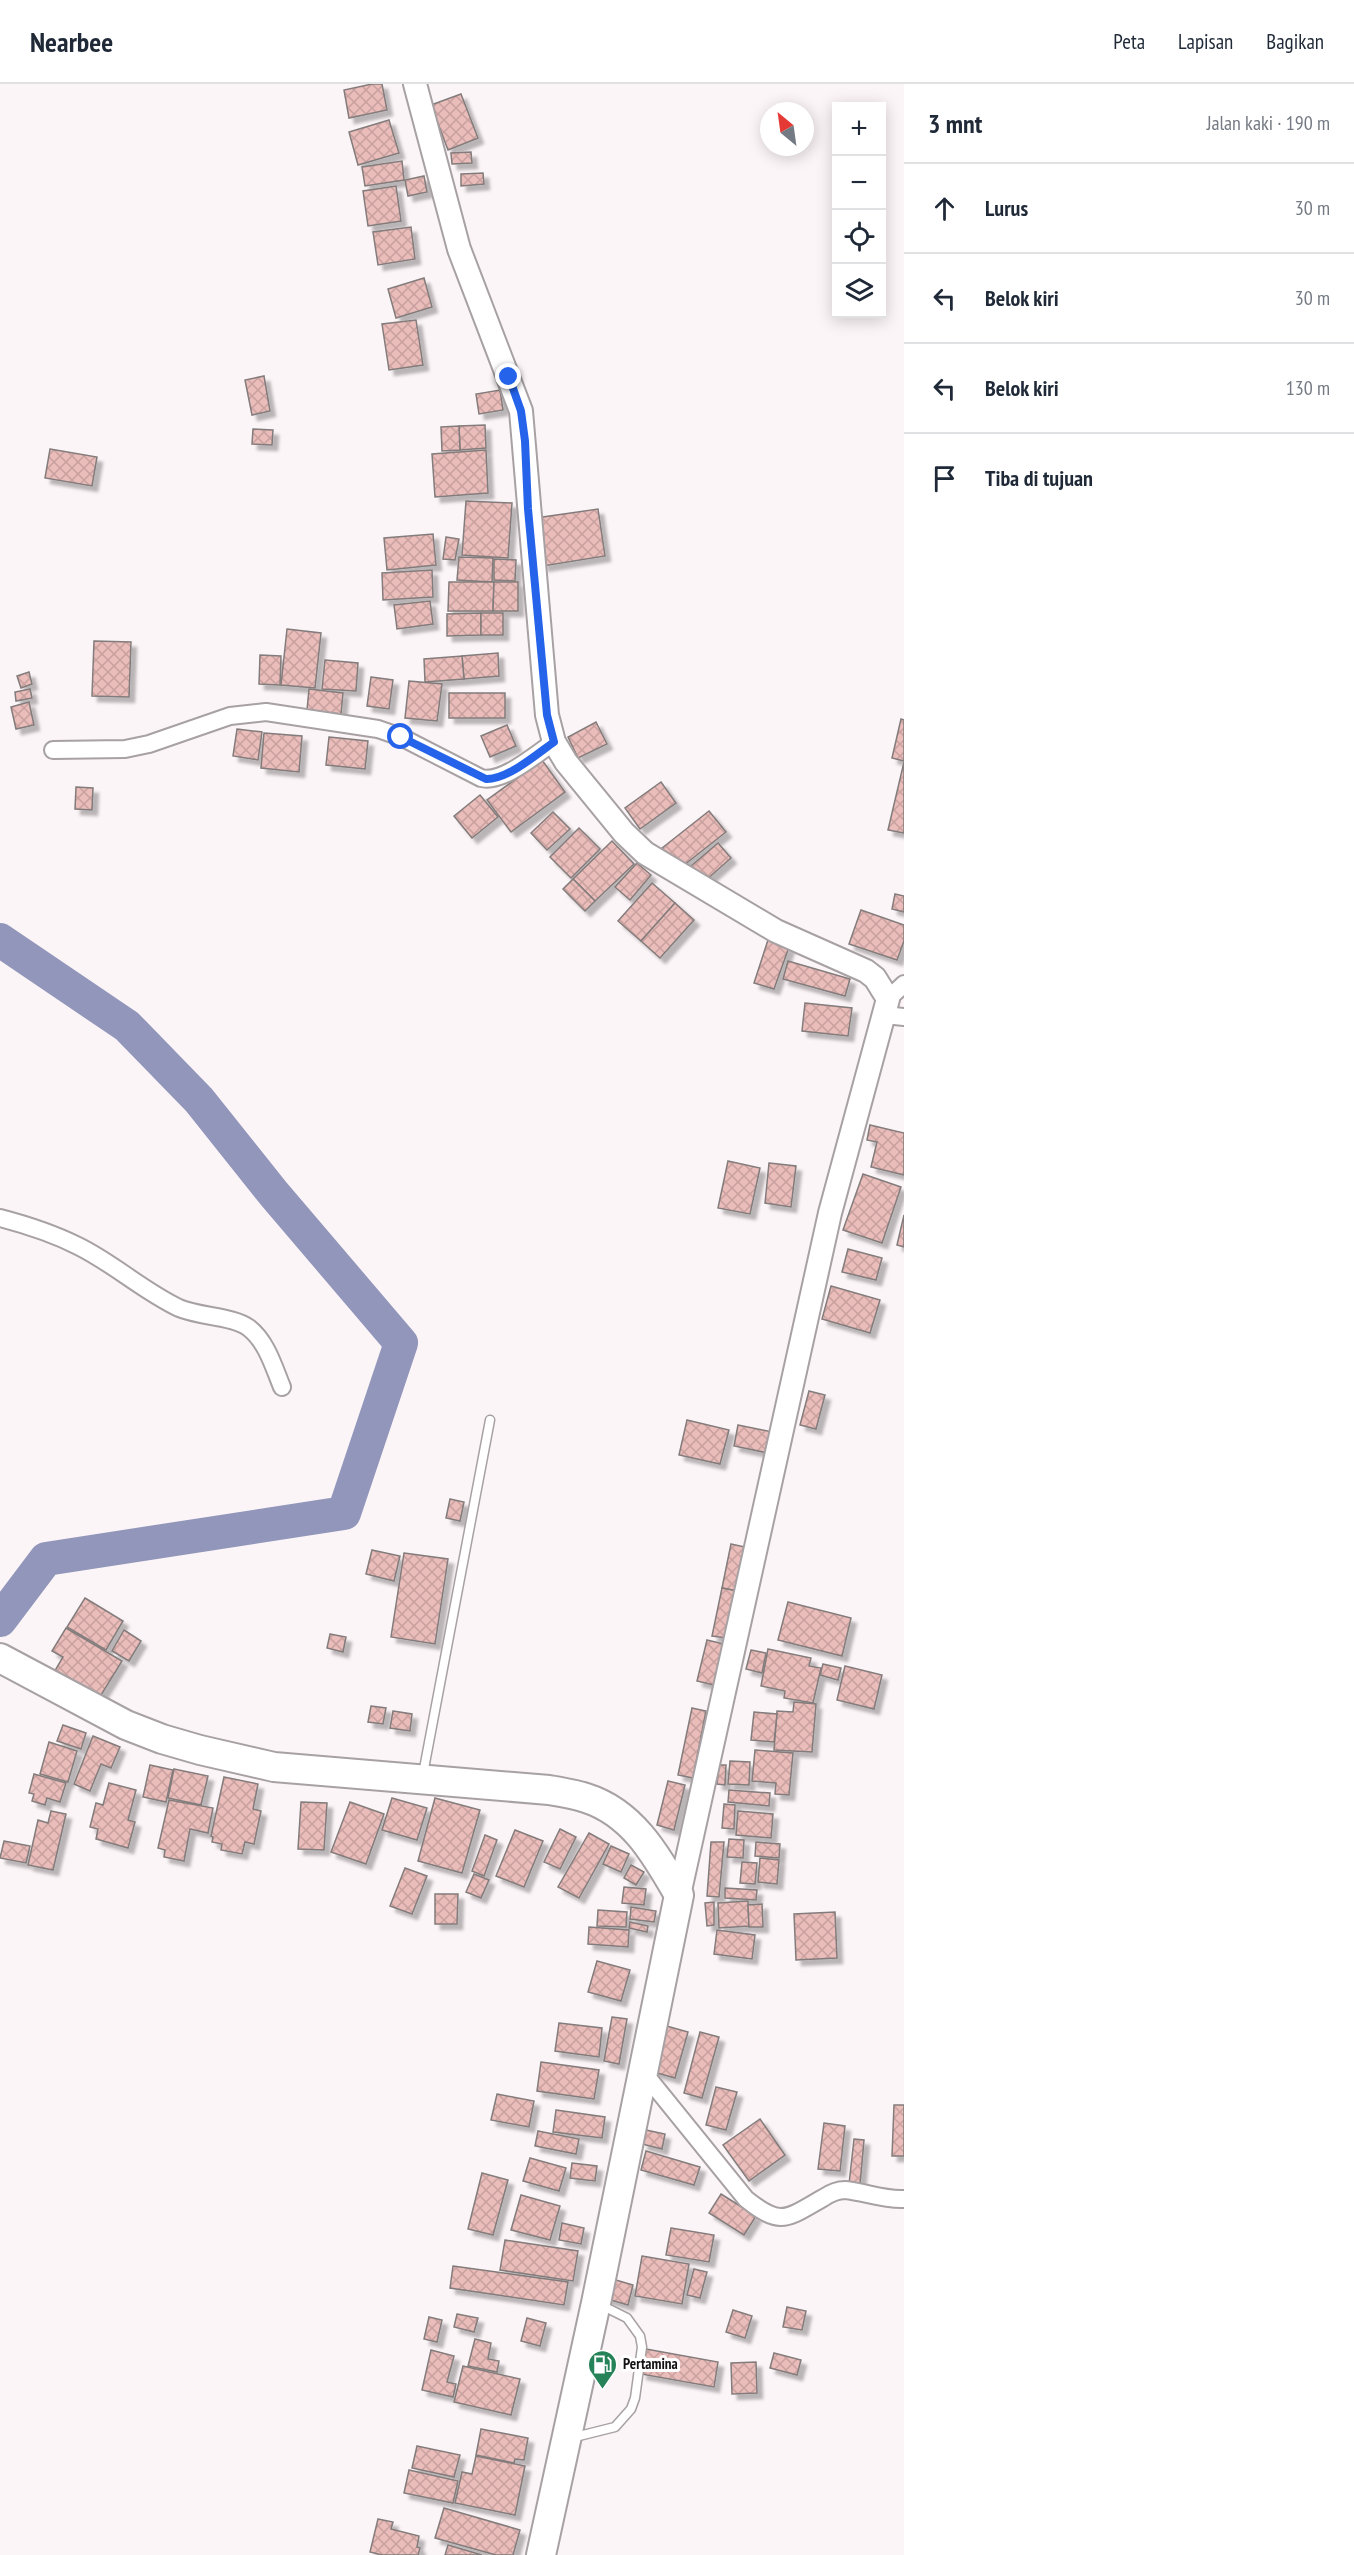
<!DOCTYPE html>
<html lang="id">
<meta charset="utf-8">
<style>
:root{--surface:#fff;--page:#f2f2f3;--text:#1f2937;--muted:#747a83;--line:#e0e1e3}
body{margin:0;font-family:"PT Sans Narrow",sans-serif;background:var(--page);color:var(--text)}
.controls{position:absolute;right:18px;top:18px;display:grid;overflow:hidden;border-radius:0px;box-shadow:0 3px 15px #0003}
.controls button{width:54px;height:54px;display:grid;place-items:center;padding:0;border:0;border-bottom:2px solid var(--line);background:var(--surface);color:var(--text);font:30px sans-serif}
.compass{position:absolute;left:760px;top:18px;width:54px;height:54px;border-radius:50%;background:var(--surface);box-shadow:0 3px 15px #0003;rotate:331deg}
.stop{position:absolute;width:18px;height:18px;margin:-14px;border:4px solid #2563eb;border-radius:50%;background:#fff}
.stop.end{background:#2563eb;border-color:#fff;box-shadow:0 2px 6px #0008}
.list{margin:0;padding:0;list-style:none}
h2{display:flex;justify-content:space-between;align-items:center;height:78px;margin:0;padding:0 24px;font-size:26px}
h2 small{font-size:20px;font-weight:400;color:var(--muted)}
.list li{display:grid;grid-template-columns:39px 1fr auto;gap:18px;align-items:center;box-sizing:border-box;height:90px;padding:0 24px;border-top:2px solid var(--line)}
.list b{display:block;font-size:22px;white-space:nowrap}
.list em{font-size:20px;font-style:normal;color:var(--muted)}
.icon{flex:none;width:33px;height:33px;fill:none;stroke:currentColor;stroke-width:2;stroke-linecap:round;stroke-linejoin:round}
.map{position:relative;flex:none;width:904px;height:2471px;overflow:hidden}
header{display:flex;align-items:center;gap:36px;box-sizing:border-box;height:84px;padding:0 30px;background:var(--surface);border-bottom:2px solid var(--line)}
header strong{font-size:28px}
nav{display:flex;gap:33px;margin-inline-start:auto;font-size:21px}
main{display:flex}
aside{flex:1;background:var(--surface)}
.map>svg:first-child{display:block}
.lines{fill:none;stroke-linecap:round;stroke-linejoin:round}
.river{stroke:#9196ba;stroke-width:34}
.building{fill:url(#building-cross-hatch);stroke:#837c7b;stroke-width:1.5;filter:url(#shadow)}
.lane-casing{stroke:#a7a1a3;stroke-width:11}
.street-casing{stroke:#a7a1a3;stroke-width:20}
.secondary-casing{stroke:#a7a1a3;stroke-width:26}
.highway-casing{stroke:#a7a1a3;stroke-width:32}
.lane{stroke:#fff;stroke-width:8}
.street{stroke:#fff;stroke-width:16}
.secondary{stroke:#fff;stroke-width:22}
.highway{stroke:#fff;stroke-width:28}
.route{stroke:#2563eb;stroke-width:8}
.labels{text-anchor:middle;stroke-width:6;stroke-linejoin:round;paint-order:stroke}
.poi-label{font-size:15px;font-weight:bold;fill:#131112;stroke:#fff;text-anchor:start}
</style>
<header>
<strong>Nearbee</strong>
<nav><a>Peta</a><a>Lapisan</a><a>Bagikan</a></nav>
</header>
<main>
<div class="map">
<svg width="904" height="2471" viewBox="0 0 904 2471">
<defs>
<pattern id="building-cross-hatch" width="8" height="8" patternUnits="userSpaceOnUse" patternTransform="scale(1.5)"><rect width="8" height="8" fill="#eabcba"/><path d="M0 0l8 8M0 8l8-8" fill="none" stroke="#c8a19f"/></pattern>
<filter id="shadow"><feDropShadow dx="5.5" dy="5.5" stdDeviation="1.5" flood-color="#0004"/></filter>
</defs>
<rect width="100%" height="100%" fill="#fcf5f8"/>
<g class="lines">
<polyline class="river" points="0,856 127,942 199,1016 274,1110 401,1259 344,1429 46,1475 0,1536"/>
</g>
<g class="building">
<polygon points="372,0 382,0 387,26 349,34 344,6"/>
<polygon points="461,10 478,54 448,66 431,21"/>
<polygon points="389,36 399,69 358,81 349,48"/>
<polygon points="471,68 472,79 452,80 451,69"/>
<polygon points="402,77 404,96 365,102 362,83"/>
<polygon points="483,89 484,100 461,102 461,90"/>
<polygon points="424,92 427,108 408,112 405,96"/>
<polygon points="396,102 401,137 368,142 363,107"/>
<polygon points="411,143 415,175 378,181 373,148"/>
<polygon points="424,194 432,223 396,234 388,205"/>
<polygon points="416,236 423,281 389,286 382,240"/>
<polygon points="264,292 270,327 252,331 245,296"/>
<polygon points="500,306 503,326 479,330 476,310"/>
<polygon points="485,341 486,364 460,366 459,342"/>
<polygon points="459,342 460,366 442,367 441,343"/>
<polygon points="253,345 273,346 272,361 252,360"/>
<polygon points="50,365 97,373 92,402 45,394"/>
<polygon points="486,366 488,409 435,413 432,370"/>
<polygon points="466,417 512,419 508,474 462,471"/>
<polygon points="598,425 605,472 543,482 536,434"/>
<polygon points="433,450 436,481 387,486 384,454"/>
<polygon points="446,453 459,455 455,476 443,475"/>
<polygon points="459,473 493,474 492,498 457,496"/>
<polygon points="494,475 516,476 515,497 494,496"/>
<polygon points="432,486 433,513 383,516 382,489"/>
<polygon points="449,498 494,498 493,527 448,527"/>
<polygon points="494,498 518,498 518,527 493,527"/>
<polygon points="430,517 433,540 397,545 394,521"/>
<polygon points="481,529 481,551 447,552 447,530"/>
<rect x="481" y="529" width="22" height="22"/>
<polygon points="287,545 321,549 315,604 281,601"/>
<polygon points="94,557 131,558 129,613 92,612"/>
<polygon points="498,569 499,592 464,595 462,572"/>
<polygon points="260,571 281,572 280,601 259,600"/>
<polygon points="462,572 464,595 425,598 424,575"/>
<polygon points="325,576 358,579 356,607 322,605"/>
<polygon points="29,588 32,600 21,604 17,592"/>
<polygon points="371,593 393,596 389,625 367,622"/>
<polygon points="409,597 442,600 437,637 405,634"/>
<polygon points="30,605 32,614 16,617 15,608"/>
<polygon points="309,605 343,609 341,630 307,626"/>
<rect x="449" y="609" width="56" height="25"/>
<polygon points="29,618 34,641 16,645 11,623"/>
<polygon points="901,635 904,636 904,677 892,674"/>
<polygon points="596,638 607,660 578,674 568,653"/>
<polygon points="507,641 516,662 490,673 481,652"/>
<polygon points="237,645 262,648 258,676 233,672"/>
<polygon points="264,649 302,652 299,688 261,684"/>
<polygon points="329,653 368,657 365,685 326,681"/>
<polygon points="542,676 565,708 511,748 487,716"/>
<polygon points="904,678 904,749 888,746"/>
<polygon points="661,698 676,719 640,745 625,724"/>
<polygon points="76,703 93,704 92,726 75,725"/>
<polygon points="480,711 498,733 472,754 454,732"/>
<polygon points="709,727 726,748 679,785 662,764"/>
<polygon points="553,728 570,745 547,766 531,749"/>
<polygon points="579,744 600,765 571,794 550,773"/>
<polygon points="612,757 634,780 595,817 573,795"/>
<polygon points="718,759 731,774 705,797 691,782"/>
<polygon points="637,779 651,791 630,816 615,803"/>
<polygon points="573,795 595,817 585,827 563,805"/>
<polygon points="652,799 675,819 641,857 618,837"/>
<polygon points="895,810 904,812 904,828 892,825"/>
<polygon points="675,819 694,836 660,874 641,857"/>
<polygon points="861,826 904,841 904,857 897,876 849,860"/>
<polygon points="768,856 789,863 774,905 754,899"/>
<polygon points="788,877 850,895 845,912 783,895"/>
<polygon points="805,919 852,924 848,952 802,947"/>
<polygon points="870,1041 904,1049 904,1091 871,1083 877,1058 867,1056"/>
<polygon points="728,1077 760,1084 750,1130 718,1124"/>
<polygon points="769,1079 796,1082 791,1123 765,1119"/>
<polygon points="863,1090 901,1103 882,1159 843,1146"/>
<polygon points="904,1131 904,1163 897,1161"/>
<polygon points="848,1165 882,1174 876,1196 842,1188"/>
<polygon points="831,1202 880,1216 870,1249 822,1235"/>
<polygon points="809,1307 825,1311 816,1345 800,1341"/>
<polygon points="687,1336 729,1346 720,1380 679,1371"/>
<polygon points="738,1341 773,1348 768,1369 734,1362"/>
<polygon points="450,1415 464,1418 460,1437 446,1434"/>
<polygon points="731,1460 745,1463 737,1507 722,1504"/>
<polygon points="372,1466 400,1472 394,1497 366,1490"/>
<polygon points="404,1469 448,1475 435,1560 391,1553"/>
<polygon points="722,1504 737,1507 727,1554 712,1552"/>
<polygon points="85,1514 123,1537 106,1566 67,1543"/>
<polygon points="788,1518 851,1534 842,1572 778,1556"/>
<polygon points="66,1544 122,1577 98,1616 53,1590 63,1573 52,1567"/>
<polygon points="124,1546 141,1557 129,1577 112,1567"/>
<polygon points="330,1550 346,1553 343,1568 327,1564"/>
<polygon points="707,1556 724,1560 714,1601 697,1597"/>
<polygon points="768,1565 811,1574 809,1582 821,1584 813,1619 784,1614 785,1607 761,1602"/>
<polygon points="751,1566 766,1569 762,1589 746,1585"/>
<polygon points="823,1580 841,1584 838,1596 820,1591"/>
<polygon points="845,1582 882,1591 874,1625 837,1616"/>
<polygon points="794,1618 816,1620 812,1668 774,1666 777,1627 793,1628"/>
<polygon points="371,1622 386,1624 383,1640 368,1638"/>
<polygon points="692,1624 706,1627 693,1694 678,1691"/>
<polygon points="393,1627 412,1630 410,1647 390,1644"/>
<polygon points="754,1628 777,1630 774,1658 751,1656"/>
<polygon points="63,1641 86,1649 81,1665 57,1657"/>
<polygon points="93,1652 120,1663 111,1684 101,1680 90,1707 74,1700"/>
<polygon points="49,1658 77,1667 68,1698 40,1690"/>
<polygon points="755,1666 793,1669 789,1711 775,1710 776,1699 752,1697"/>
<polygon points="730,1677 750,1678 749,1701 728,1700"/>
<polygon points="150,1681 173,1686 166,1718 143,1713"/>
<polygon points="719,1681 726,1681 725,1701 717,1700"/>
<polygon points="174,1685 208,1692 201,1721 168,1714"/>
<polygon points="34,1690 66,1699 60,1718 47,1714 45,1721 32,1717 34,1710 29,1709"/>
<polygon points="224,1693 258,1700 253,1725 261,1727 254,1760 245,1758 242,1770 221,1766 222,1760 212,1758 213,1753 211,1752"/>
<polygon points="668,1697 685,1701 674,1746 657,1741"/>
<polygon points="109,1699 136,1706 128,1736 135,1738 128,1764 96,1755 98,1745 90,1743 96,1719 103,1721"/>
<polygon points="729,1706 770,1709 769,1722 728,1718"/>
<polygon points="392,1714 427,1724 417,1756 382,1746"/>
<polygon points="435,1714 480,1726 462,1789 418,1777"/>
<polygon points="169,1716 213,1724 208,1749 190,1745 184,1777 164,1773 165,1766 158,1764"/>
<polygon points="301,1718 327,1719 324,1766 298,1765"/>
<polygon points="350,1718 384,1730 366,1780 331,1768"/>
<polygon points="724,1720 735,1721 734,1745 722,1744"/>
<polygon points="51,1727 66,1730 53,1786 28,1781 38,1736 48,1739"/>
<polygon points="738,1727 773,1730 771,1754 736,1751"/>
<polygon points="560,1745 576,1753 560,1785 544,1778"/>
<polygon points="515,1746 543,1757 524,1803 496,1792"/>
<polygon points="589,1749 609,1760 579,1814 558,1803"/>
<polygon points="485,1751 497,1756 484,1792 472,1787"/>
<polygon points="729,1755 744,1756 743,1774 727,1773"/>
<polygon points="4,1757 30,1762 26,1779 0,1774"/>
<polygon points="711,1758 724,1758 719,1813 707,1812"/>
<polygon points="756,1758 780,1760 779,1774 755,1772"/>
<polygon points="611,1762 629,1770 621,1788 603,1780"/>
<polygon points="760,1774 779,1776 777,1800 758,1798"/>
<polygon points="742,1778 757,1779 755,1800 740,1799"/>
<polygon points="631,1781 644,1788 636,1801 624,1794"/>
<polygon points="405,1784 427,1792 412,1830 390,1822"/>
<polygon points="474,1790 489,1796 481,1814 466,1808"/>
<polygon points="624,1803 646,1805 644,1821 622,1819"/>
<polygon points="725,1804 757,1806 756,1816 725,1814"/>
<polygon points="435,1810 458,1810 457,1840 435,1840"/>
<polygon points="748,1817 749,1842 719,1844 718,1819"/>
<polygon points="714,1818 714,1841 707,1842 705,1819"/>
<polygon points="762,1820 763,1843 749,1843 748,1821"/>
<polygon points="631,1823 656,1827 654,1838 630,1835"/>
<polygon points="598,1826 627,1828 626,1843 597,1842"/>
<polygon points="835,1828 837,1874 796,1876 794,1830"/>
<polygon points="630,1838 648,1842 647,1848 629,1844"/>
<polygon points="589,1843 629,1846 628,1863 588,1860"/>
<polygon points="717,1846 755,1851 752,1875 714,1870"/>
<polygon points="597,1877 630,1886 621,1917 588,1908"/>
<polygon points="612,1933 627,1935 619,1980 604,1977"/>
<polygon points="559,1939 602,1944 599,1973 555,1967"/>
<polygon points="663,1941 688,1948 675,1994 650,1987"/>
<polygon points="700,1948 719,1953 702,2014 684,2009"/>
<polygon points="541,1978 599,1986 594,2015 537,2007"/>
<polygon points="716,2003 737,2008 726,2046 706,2041"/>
<polygon points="497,2010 534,2017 529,2043 491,2036"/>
<polygon points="894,2021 904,2021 904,2072 892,2072"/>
<polygon points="556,2026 605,2033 602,2054 553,2048"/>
<polygon points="760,2035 785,2071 749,2097 723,2061"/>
<polygon points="824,2039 845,2042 840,2087 818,2085"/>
<polygon points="646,2046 665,2050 662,2065 642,2060"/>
<polygon points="538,2047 579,2055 576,2070 535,2062"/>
<polygon points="854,2055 864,2056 860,2101 849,2100"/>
<polygon points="646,2067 700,2083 694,2101 641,2086"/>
<polygon points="530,2074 566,2084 559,2107 523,2097"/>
<polygon points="572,2079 597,2082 595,2097 570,2094"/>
<polygon points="482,2089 508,2096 493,2151 468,2145"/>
<polygon points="721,2110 756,2132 744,2151 709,2129"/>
<polygon points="521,2111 560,2122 550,2156 511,2146"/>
<polygon points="562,2139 584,2144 581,2160 559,2156"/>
<polygon points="671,2144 714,2151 709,2178 666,2171"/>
<polygon points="505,2156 578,2167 573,2197 500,2186"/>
<polygon points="642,2172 689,2180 682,2220 635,2212"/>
<polygon points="453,2182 568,2198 564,2221 450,2204"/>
<polygon points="694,2185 707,2188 700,2214 687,2211"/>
<polygon points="609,2194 633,2201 628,2221 604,2214"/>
<polygon points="787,2223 806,2227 802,2246 783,2243"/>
<polygon points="733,2226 752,2232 745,2254 726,2248"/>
<polygon points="457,2230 478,2234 474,2248 454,2243"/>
<polygon points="429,2233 442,2236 437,2258 424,2255"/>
<polygon points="527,2234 546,2239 540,2262 521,2257"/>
<polygon points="475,2255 491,2259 488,2275 499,2277 497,2288 468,2282"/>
<polygon points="646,2265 718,2278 714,2303 641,2290"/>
<polygon points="431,2266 454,2272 447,2298 456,2300 453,2313 422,2306"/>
<polygon points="774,2269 801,2276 797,2291 770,2284"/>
<polygon points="756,2278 757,2309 732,2310 731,2279"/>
<polygon points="463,2282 520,2295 511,2331 454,2318"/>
<polygon points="481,2345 528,2354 524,2376 515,2375 514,2379 476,2371"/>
<polygon points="417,2362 460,2371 454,2393 412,2384"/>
<polygon points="476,2372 525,2382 515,2431 455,2419 462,2388 472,2390"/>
<polygon points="409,2386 458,2397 453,2419 404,2409"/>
<polygon points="444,2424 520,2446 513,2471 496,2471 435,2454"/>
<polygon points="378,2435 393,2438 391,2445 419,2452 417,2463 420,2464 418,2471 382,2471 370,2468"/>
<polygon points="448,2461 482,2471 445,2471"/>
</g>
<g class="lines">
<defs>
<g id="lane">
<polyline points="423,1690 490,1336"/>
<polyline points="571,2354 615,2343 631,2325 635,2314 642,2263 640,2252 627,2234 599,2220"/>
</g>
<g id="street">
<path d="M 53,666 L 125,665 L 149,660 L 230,632 L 266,628 L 378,645 L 401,653 L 481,694 C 502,700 536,670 554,658"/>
<polyline points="888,915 904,900"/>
<polyline points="885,931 904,933"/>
<path d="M 0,1134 C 23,1140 56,1151 78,1162 C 113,1179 143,1207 179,1224 C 200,1233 233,1232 249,1244 C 267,1258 274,1284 282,1303"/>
<path d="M 644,1989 L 746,2115 C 781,2143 786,2135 823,2114 C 829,2110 837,2106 845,2106 C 865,2108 883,2116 904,2115"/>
</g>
<polyline id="secondary" points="415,0 459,165 521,327 547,631 554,658 566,678 624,749 645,769 776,847 866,887 875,894 888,915 830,1129 679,1811"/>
<path id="highway" d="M 0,1574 L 126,1641 L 162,1655 L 200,1666 L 274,1683 L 549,1706 C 561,1708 574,1710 586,1714 C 633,1729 656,1771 679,1811 L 596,2219 L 541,2471"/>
</defs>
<use href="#lane" class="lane-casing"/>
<use href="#street" class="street-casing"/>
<use href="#secondary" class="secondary-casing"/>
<use href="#highway" class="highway-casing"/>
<use href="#lane" class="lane"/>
<use href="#street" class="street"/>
<use href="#secondary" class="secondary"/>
<use href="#highway" class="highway"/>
</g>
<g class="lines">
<path class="route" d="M 401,653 L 486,695 C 507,696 537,670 554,658 L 547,631 L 528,425 L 525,357 L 521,327 L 509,293"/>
</g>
<defs>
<symbol id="fuel-pin" viewBox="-11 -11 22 30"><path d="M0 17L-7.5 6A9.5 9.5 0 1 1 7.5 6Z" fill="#268258" stroke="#fff"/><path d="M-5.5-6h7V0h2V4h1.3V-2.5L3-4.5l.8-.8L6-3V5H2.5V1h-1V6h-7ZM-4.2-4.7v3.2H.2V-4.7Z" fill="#fff"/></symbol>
</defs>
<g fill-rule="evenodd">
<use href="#fuel-pin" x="586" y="2264" width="33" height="45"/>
</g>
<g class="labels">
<g class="poi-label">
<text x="623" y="2285">Pertamina</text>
</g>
</g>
</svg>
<div class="controls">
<button>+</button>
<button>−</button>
<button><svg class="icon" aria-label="locate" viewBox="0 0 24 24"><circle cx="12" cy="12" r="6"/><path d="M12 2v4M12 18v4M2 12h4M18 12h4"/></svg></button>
<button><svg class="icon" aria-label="layers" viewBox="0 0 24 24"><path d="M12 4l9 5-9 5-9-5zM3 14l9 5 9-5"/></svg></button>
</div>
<svg class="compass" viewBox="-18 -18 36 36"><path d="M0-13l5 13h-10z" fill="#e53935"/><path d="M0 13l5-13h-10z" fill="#747a83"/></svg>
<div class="stop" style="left:401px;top:653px"></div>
<div class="stop end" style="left:509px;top:293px"></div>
</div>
<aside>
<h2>3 mnt<small>Jalan kaki · 190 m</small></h2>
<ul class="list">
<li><svg class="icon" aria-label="ahead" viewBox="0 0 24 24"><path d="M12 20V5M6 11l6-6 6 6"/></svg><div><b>Lurus</b></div><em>30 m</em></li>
<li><svg class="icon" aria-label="left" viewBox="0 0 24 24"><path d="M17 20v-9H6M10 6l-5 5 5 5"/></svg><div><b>Belok kiri</b></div><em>30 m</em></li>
<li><svg class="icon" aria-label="left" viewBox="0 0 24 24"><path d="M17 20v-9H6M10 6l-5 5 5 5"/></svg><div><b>Belok kiri</b></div><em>130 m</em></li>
<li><svg class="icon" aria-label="arrive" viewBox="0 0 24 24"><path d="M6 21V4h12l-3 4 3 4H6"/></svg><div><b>Tiba di tujuan</b></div></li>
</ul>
</aside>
</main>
